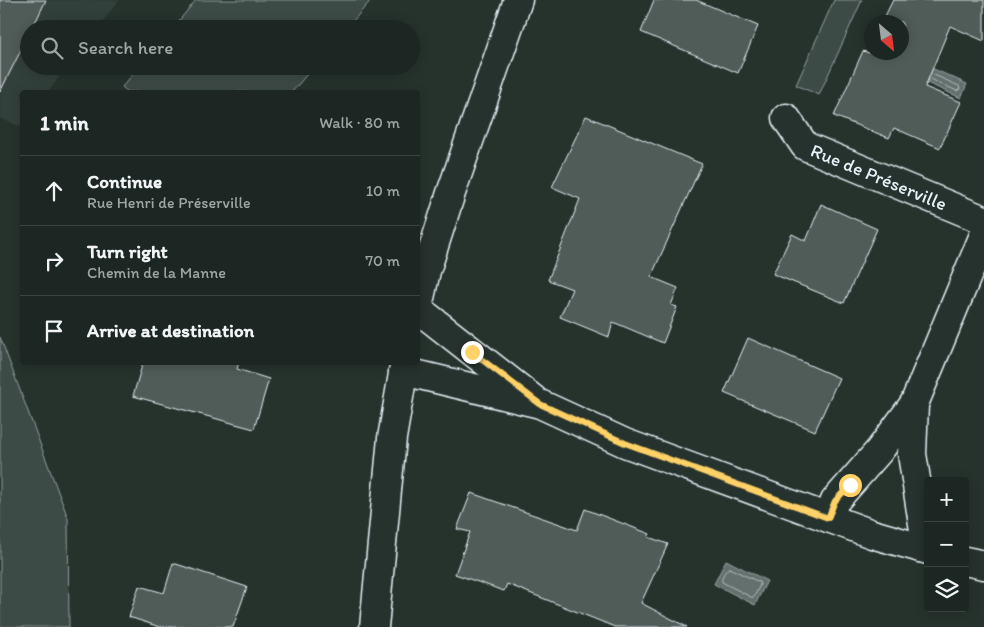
<!DOCTYPE html>
<meta charset="utf-8">
<style>
:root{--surface:#1c2622;--page:#252e2a;--text:#f1f3f6;--muted:#a0a5a5;--line:#3a4340}
body{margin:0;font-family:Itim,sans-serif;background:var(--page);color:var(--text)}
.controls{position:absolute;right:15px;bottom:15px;display:grid;overflow:hidden;border-radius:5px;box-shadow:0 2px 12px #0003}
.controls button{width:45px;height:45px;display:grid;place-items:center;padding:0;border:0;border-bottom:1px solid var(--line);background:var(--surface);color:var(--text);font:25px sans-serif}
.compass{position:absolute;left:864px;top:15px;width:45px;height:45px;border-radius:50%;background:var(--surface);box-shadow:0 2px 12px #0003;rotate:152deg}
.stop{position:absolute;width:15px;height:15px;margin:-11px;border:4px solid #ffd166;border-radius:50%;background:#fff}
.stop.end{background:#ffd166;border-color:#fff;box-shadow:0 1px 5px #0008}
.list{margin:0;padding:0;list-style:none}
h2{display:flex;justify-content:space-between;align-items:center;height:65px;margin:0;padding:0 20px;font-size:21px}
h2 small{font-size:16px;font-weight:400;color:var(--muted)}
.list li{display:grid;grid-template-columns:32px 1fr auto;gap:15px;align-items:center;box-sizing:border-box;height:70px;padding:0 20px;border-top:1px solid var(--line)}
.list b{display:block;font-size:19px;white-space:nowrap}
.list p{margin:0;font-size:16px;white-space:nowrap;color:var(--muted)}
.list em{font-size:16px;font-style:normal;color:var(--muted)}
.icon{flex:none;width:28px;height:28px;fill:none;stroke:currentColor;stroke-width:2;stroke-linecap:round;stroke-linejoin:round}
.map{position:relative;flex:none;width:984px;height:627px;overflow:hidden}
.search{position:absolute;background:var(--surface);box-shadow:0 2px 12px #0003;left:20px;top:20px;width:400px;height:55px;display:flex;align-items:center;gap:12px;box-sizing:border-box;padding:0 18px;border-radius:28px;color:var(--muted);font-size:19px}
.panel{position:absolute;background:var(--surface);box-shadow:0 2px 12px #0003;left:20px;top:90px;width:400px;height:275px;border-radius:5px}
.map>svg:first-child{display:block}
.built{fill:#333f3a}
.green{fill:#3e4b47;stroke:#939ea0}
.water{fill:#636f6d;stroke:#98a3a5}
.lines{fill:none;stroke-linecap:round;stroke-linejoin:round}
.shore{stroke:#b3bdc0;stroke-width:1}
.building{fill:#505c59;stroke:#e8f1f8}
.minor-casing{stroke:#e8f1f8;stroke-width:31}
.tertiary-casing{stroke:#e8f1f8;stroke-width:31}
.minor{stroke:#26332d;stroke-width:28}
.tertiary{stroke:#26332d;stroke-width:28}
.route{stroke:#ffd166;stroke-width:6}
.labels{text-anchor:middle;stroke-width:4;stroke-linejoin:round;paint-order:stroke}
.street-label{font-size:19px;fill:#e8f1f8;stroke:#26332d}
</style>
<div class="map">
<svg width="984" height="627" viewBox="0 0 984 627">
<rect width="100%" height="100%" fill="#26332d"/>
<filter id="ink" filterUnits="userSpaceOnUse"><feTurbulence type="fractalNoise" baseFrequency=".02" numOctaves="2"/><feDisplacementMap in="SourceGraphic" scale="10" xChannelSelector="R" yChannelSelector="G"/><feConvolveMatrix kernelMatrix="1 2 1 2 8 2 1 2 1" color-interpolation-filters="sRGB"/></filter>
<g filter="url(#ink)">
<polygon class="built" points="0,0 119,0 97,29 29,29 29,66 68,66 48,92 22,92 22,125 21,127 0,118"/>
<g class="green">
<polygon points="196,0 371,0 346,29 172,29"/>
<polygon points="834,0 862,0 819,95 796,85"/>
<polygon points="140,66 314,66 292,92 128,92 122,87"/>
<polygon points="0,337 68,518 69,627 0,627"/>
</g>
<g class="water">
<polygon points="927,66 967,84 961,98 920,80"/>
<polygon points="726,560 767,581 755,605 714,584"/>
</g>
<g class="lines">
<g class="shore">
<polyline points="930,79 957,91 960,89 959,86 932,74"/>
<path d="M 729,568 L 759,582 L 760,585 L 754,597 L 751,597 L 722,582 C 721,578 725,570 729,568 Z"/>
</g>
</g>
<g class="building">
<polygon points="0,0 46,0 32,29 29,29 29,34 0,92"/>
<polygon points="654,0 696,0 758,26 738,73 641,32"/>
<polygon points="893,0 984,0 984,41 950,26 925,87 961,102 940,148 894,128 889,138 834,116 863,51 869,53 872,47 872,52 902,52 902,22 882,22"/>
<polygon points="586,116 702,164 651,277 678,288 671,305 677,307 663,343 613,322 609,337 560,317 572,289 548,280 580,199 552,187"/>
<polygon points="821,204 877,229 844,303 773,274 792,234 806,241"/>
<polygon points="748,338 839,378 815,431 724,393"/>
<polygon points="143,362 239,362 237,369 269,379 254,429 133,396"/>
<polygon points="471,493 577,530 585,509 650,534 648,537 668,544 641,603 687,627 615,627 507,584 504,591 455,574 470,532 457,529"/>
<polygon points="173,563 247,587 233,627 160,627 129,617 139,586 164,593"/>
</g>
<g class="lines">
<defs>
<g id="minor">
<path id="s1" d="M 786,118 L 805,146 L 984,220"/>
<polyline points="418,309 533,399"/>
<polyline points="403,371 540,404 625,443 872,534 928,550"/>
<polyline points="914,404 912,454 924,530 920,548"/>
<polyline points="828,518 835,501 879,451 914,404 984,235"/>
<polyline points="965,561 984,565"/>
</g>
<g id="tertiary">
<polyline points="418,307 426,271 451,193 518,0"/>
<polyline points="374,627 392,438 405,362"/>
</g>
</defs>
<use href="#minor" class="minor-casing"/>
<use href="#tertiary" class="tertiary-casing"/>
<use href="#minor" class="minor"/>
<use href="#tertiary" class="tertiary"/>
</g>
</g>
<g class="lines" filter="url(#ink)">
<polyline class="route" points="472,352 540,404 625,443 828,518 835,501 850,485"/>
</g>
<g class="labels">
<g class="street-label">
<text dy="7" stroke="none"><textPath href="#s1" startOffset="114">Rue de Préserville</textPath></text>
</g>
</g>
</svg>
<div class="controls">
<button>+</button>
<button>−</button>
<button><svg class="icon" aria-label="layers" viewBox="0 0 24 24"><path d="M12 4l9 5-9 5-9-5zM3 14l9 5 9-5"/></svg></button>
</div>
<svg class="compass" viewBox="-18 -18 36 36"><path d="M0-13l5 13h-10z" fill="#e53935"/><path d="M0 13l5-13h-10z" fill="#a0a5a5"/></svg>
<div class="stop" style="left:850px;top:485px"></div>
<div class="stop end" style="left:472px;top:352px"></div>
<div class="search"><svg class="icon" aria-label="search" viewBox="0 0 24 24"><circle cx="10" cy="10" r="6"/><path d="M15 15l6 6"/></svg>Search here</div>
<section class="panel">
<h2>1 min<small>Walk · 80 m</small></h2>
<ul class="list">
<li><svg class="icon" aria-label="ahead" viewBox="0 0 24 24"><path d="M12 20V5M6 11l6-6 6 6"/></svg><div><b>Continue</b><p>Rue Henri de Préserville</p></div><em>10 m</em></li>
<li><svg class="icon" aria-label="right" viewBox="0 0 24 24"><path d="M7 20v-9h11M14 6l5 5-5 5"/></svg><div><b>Turn right</b><p>Chemin de la Manne</p></div><em>70 m</em></li>
<li><svg class="icon" aria-label="arrive" viewBox="0 0 24 24"><path d="M6 21V4h12l-3 4 3 4H6"/></svg><div><b>Arrive at destination</b></div></li>
</ul>
</section>
</div>
